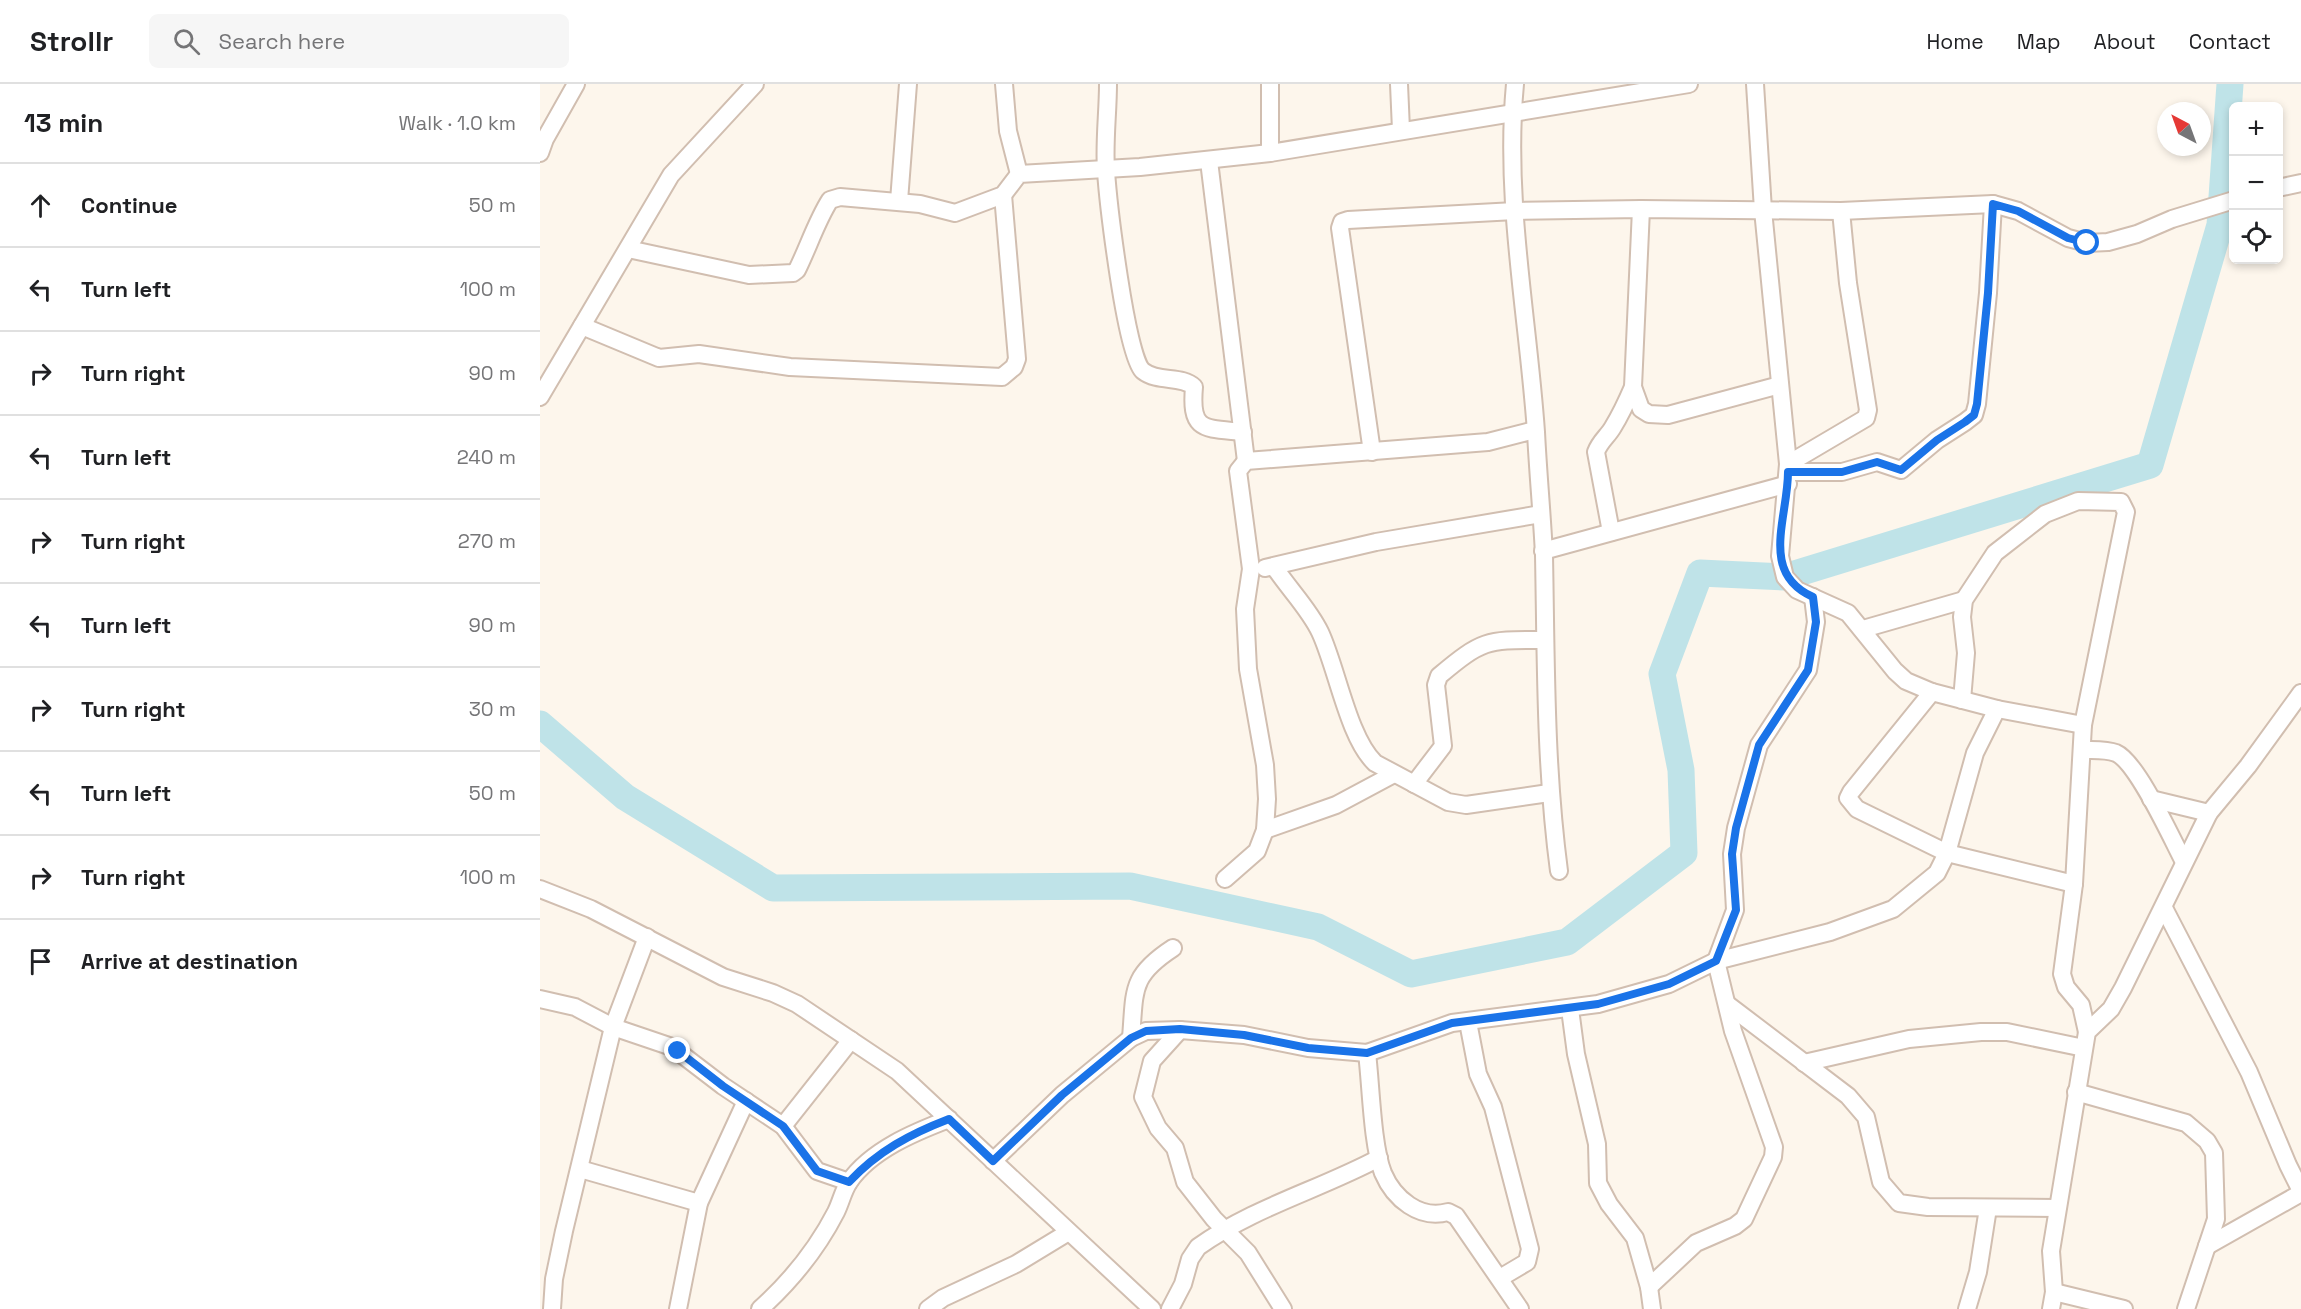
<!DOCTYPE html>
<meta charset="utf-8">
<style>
:root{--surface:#fff;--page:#f6f6f6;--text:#202124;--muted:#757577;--line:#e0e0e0}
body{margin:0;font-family:"Space Grotesk",sans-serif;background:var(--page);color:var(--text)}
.controls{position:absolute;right:18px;top:18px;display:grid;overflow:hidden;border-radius:9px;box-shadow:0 3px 9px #0003}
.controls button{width:54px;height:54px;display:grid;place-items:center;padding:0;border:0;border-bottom:2px solid var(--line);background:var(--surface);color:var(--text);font:30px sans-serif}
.compass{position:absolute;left:1617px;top:18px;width:54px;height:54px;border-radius:50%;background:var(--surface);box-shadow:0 3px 9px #0003;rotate:319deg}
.stop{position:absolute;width:18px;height:18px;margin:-14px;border:4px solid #1a73e8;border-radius:50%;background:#fff}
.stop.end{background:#1a73e8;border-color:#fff;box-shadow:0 2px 6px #0008}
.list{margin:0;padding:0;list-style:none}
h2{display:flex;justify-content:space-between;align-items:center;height:78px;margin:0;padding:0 24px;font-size:26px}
h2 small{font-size:20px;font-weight:400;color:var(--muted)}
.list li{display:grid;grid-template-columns:39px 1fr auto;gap:18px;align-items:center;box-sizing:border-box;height:84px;padding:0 24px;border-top:2px solid var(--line)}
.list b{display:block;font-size:22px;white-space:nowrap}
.list em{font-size:20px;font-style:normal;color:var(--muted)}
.icon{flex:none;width:33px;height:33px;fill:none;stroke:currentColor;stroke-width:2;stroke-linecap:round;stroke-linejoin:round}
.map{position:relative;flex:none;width:1761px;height:1225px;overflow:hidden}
header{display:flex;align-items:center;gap:36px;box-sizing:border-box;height:84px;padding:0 30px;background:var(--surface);border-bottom:2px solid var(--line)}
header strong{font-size:28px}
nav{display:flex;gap:33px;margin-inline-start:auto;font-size:21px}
.search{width:420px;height:54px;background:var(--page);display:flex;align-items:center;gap:15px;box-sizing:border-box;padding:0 21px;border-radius:9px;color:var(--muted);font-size:22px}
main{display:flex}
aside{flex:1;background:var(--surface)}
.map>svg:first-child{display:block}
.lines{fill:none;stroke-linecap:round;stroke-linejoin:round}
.river{stroke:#bfe3e8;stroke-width:27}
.minor-casing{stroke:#d1beb0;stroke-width:20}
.minor{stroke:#fff;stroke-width:16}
.route{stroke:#1a73e8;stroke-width:8}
</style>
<header>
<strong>Strollr</strong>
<div class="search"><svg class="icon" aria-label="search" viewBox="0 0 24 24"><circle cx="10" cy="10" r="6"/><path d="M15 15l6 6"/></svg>Search here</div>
<nav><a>Home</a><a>Map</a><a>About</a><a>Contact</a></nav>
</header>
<main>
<aside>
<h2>13 min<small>Walk · 1.0 km</small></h2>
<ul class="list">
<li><svg class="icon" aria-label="ahead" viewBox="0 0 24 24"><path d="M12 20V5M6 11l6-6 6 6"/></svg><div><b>Continue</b></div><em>50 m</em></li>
<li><svg class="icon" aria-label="left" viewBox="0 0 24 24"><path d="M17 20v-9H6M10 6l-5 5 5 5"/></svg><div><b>Turn left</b></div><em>100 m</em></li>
<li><svg class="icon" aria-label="right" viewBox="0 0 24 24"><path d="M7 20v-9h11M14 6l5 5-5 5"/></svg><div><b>Turn right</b></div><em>90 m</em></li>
<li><svg class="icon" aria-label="left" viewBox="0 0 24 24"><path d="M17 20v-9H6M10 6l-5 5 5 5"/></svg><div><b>Turn left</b></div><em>240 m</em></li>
<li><svg class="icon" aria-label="right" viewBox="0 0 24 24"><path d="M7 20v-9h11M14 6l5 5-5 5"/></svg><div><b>Turn right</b></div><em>270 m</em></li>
<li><svg class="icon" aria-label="left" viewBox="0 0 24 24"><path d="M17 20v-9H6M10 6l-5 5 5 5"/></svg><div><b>Turn left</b></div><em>90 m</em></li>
<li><svg class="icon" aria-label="right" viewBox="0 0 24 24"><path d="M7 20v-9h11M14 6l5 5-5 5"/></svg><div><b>Turn right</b></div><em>30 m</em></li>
<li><svg class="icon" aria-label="left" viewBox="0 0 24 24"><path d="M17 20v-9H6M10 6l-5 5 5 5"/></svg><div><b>Turn left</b></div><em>50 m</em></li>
<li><svg class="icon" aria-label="right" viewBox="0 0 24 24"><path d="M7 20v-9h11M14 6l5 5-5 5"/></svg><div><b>Turn right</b></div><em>100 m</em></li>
<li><svg class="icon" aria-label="arrive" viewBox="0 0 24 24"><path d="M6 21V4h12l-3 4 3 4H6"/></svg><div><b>Arrive at destination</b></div></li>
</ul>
</aside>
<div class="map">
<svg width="1761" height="1225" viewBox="0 0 1761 1225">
<rect width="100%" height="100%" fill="#fdf6ec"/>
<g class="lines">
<polyline class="river" points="0,640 85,713 233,804 590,802 778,843 871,890 1027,858 1144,769 1141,686 1122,590 1160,489 1245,493 1610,381 1680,141 1690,0"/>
<defs>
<g id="minor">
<polyline points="464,0 468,47 479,90"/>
<path d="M 568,0 C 568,28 564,58 566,87 C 568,116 586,274 603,287 C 618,299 642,291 654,303 C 650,348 664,344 703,348"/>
<polyline points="859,0 861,46"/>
<path d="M 975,0 C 964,116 988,233 996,348 C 998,389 1002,430 1004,471 C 1006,577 1005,682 1019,787"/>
<polyline points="1215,0 1223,126 1248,380 1240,472 1245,493 1257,506 1308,529 1355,587 1366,597 1392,608 1457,625 1543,641"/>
<polyline points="0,69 5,55 36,0"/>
<polyline points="730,69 730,0"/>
<polyline points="669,77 706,377"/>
<polyline points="1738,104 1761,99"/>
<polyline points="359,117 368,0"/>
<path d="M 88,165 L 209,191 L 253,189 L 257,186 C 268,164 277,136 290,116 L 300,113 L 380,120 L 415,129 L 463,111 L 479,90 L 600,83 L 730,69 L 1149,0"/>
<polyline points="42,242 119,274 159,270 250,283 462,293 474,283 477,275 463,111"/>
<polyline points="1093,303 1101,325 1109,330 1128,331 1240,301"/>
<polyline points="0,313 131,91 215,0"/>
<polyline points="832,368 800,144 802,138 808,136 975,127 1101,125 1301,127 1453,120 1478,127 1528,154 1547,159 1568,158 1597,150 1632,135 1694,116"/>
<polyline points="1248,380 1326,334 1328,326 1308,199 1301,127"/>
<polyline points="1248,388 1302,388 1337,378 1361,386 1397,356 1425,338 1434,331 1437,320 1448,209 1453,120"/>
<path d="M 1071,448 L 1056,368 C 1060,357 1068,352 1073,343 C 1081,330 1087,317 1093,303 L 1101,125"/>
<polyline points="1003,467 1248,400"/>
<polyline points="725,484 836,458 1001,430"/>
<path d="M 735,484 C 749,505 769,525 780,548 C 797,584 808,653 835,679 L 908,718 L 926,721 L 1009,709"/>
<polyline points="1323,545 1424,516"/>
<polyline points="1392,608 1311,708 1308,714 1317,725 1407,769 1534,800"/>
<polyline points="1422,616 1426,569 1422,533 1424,516 1455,469 1505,430 1538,417 1581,418 1586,428 1543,641 1534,800 1522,890 1526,903 1541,921 1547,948"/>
<path d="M 1543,666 C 1553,666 1566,665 1576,669 C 1597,678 1631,753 1643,776"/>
<path d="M 874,700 L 903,662 L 896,601 L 899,592 C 944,554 948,556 1005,556"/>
<polyline points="1611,715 1669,729"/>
<polyline points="725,746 796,721 854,690"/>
<polyline points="685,795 717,767 725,746 727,715 725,681 708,585 705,525 711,485 698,387 706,377 948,358 995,346"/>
<polyline points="0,805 51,825 183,893 233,909 257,920 357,987 612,1225"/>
<polyline points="1624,824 1709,988 1748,1081 1761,1107"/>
<polyline points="0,915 35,923 73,943 132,963 183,1002 243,1042 277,1087 309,1098"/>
<polyline points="1187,920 1308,1012 1326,1033 1341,1098 1359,1119 1388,1123 1517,1124"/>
<polyline points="1030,925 1036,970 1057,1060 1058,1099 1069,1120 1095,1154 1109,1203 1112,1225"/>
<polyline points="928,938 938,990 953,1023 990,1165 987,1178 960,1194"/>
<polyline points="640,946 612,977 603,1013 618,1044 635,1064 645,1098 674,1135 708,1169 743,1225"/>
<path d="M 591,954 C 595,906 590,892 633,864"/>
<path d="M 827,969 C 831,1001 832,1061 843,1089 C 854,1115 880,1136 908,1128 L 916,1132 L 980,1225"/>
<polyline points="1264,979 1369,955 1441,948 1467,948 1544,964"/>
<polyline points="1536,1008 1646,1039 1667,1057 1674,1069 1676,1135 1646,1225"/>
<polyline points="243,1042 311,956"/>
<polyline points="453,1077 522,1011 591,954 606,947 640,946 704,951 768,964 827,969 912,939 1058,920 1129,900 1176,877 1290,848 1353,825 1397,789 1407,769 1435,669 1457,625"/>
<polyline points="40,1085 159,1119"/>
<polyline points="1667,1162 1761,1109"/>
<polyline points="1109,1203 1156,1159 1195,1142 1204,1135 1233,1073 1234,1063 1193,947 1176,877 1195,826 1192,770 1196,744 1219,661 1268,586 1276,538 1273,513"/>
<polyline points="1514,1208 1584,1225"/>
<polyline points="12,1225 14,1195 24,1147 73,943 107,853"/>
<polyline points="138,1225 159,1119 206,1017"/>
<path d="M 220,1225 C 251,1197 277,1165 296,1128 C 301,1118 303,1107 309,1098 C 331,1066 375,1048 409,1035"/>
<polyline points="388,1225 403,1214 476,1180 527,1149"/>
<path d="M 630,1225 L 643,1200 L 650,1175 L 658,1163 C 714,1123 779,1106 839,1074"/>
<polyline points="1427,1225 1438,1188 1448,1124"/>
<polyline points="1511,1225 1514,1208 1511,1167 1547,948 1571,925 1583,904 1669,729 1708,682 1761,609"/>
</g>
</defs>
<use href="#minor" class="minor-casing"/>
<use href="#minor" class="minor"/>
</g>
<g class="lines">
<path class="route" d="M 138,967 L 183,1002 L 243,1042 L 277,1087 L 309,1098 C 338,1067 370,1050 409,1035 L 453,1077 L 522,1011 L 591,954 L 606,947 L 640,945 L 704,951 L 768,964 L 827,969 L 912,939 L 1058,920 L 1129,900 L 1176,877 L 1196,826 L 1192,770 L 1196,744 L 1219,661 L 1268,586 L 1276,538 L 1273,513 C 1219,489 1248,434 1248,388 L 1302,388 L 1337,378 L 1361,386 L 1397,356 L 1425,338 L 1434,331 L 1437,320 L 1448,209 L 1453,120 L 1478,127 L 1528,154 L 1547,159"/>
</g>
</svg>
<div class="controls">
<button>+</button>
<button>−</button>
<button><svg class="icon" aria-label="locate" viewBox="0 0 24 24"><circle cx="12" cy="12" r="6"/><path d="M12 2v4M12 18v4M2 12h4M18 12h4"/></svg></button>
</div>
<svg class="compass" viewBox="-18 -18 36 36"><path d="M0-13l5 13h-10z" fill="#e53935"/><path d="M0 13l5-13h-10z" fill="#757577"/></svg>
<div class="stop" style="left:1547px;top:159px"></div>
<div class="stop end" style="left:138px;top:967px"></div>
</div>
</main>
